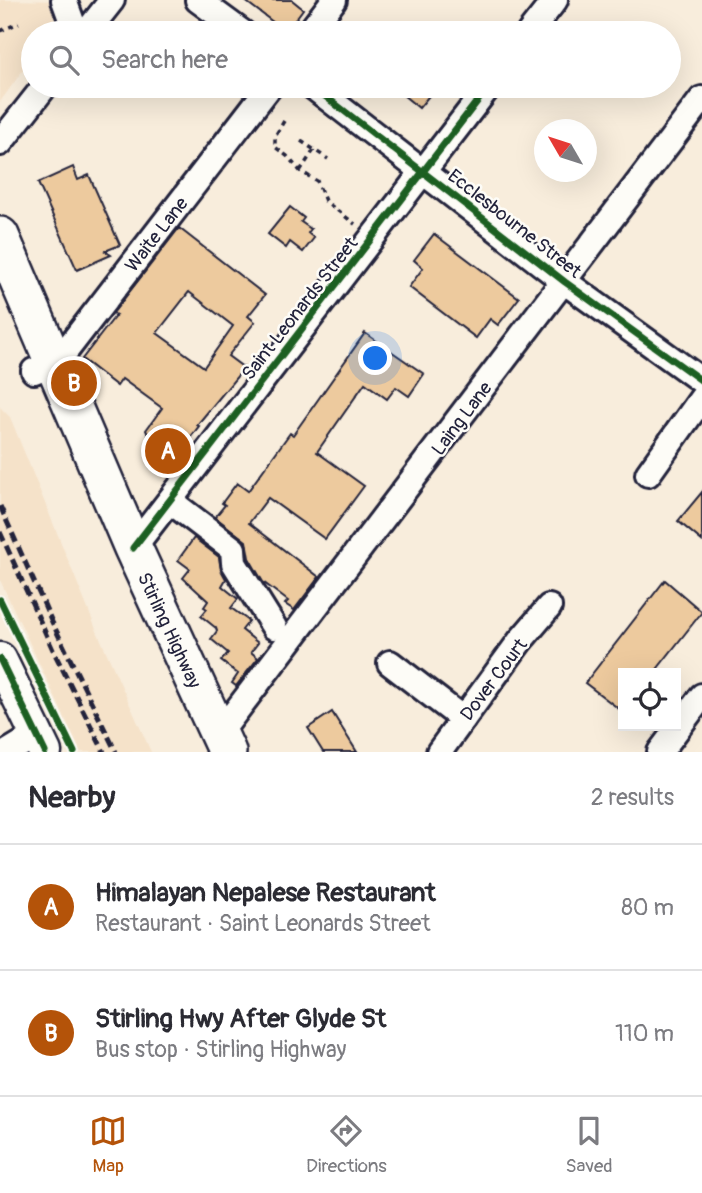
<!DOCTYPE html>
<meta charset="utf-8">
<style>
:root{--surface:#fff;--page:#f7f7f7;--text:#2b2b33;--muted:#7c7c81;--line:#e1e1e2;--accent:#b45309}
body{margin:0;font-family:Pangolin,sans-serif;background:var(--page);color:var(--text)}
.controls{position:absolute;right:21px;bottom:21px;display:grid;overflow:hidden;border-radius:0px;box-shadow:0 7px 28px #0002}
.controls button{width:63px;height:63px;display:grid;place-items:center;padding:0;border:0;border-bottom:2px solid var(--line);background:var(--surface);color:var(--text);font:35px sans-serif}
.compass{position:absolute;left:534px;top:119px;width:63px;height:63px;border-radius:50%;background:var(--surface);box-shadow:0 7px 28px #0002;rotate:309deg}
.you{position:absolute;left:376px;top:359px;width:24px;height:24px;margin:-18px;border:5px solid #fff;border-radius:50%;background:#1a73e8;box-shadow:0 0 0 10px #1a73e833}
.badge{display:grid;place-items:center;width:46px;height:46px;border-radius:50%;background:var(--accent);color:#fff;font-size:23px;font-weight:700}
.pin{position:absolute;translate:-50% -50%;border:4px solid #fff;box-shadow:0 2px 7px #0006}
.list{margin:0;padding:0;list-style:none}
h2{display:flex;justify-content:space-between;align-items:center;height:91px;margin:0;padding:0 28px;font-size:30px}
h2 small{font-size:23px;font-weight:400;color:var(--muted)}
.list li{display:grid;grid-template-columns:46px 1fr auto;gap:21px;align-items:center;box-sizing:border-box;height:126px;padding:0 28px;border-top:2px solid var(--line)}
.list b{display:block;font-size:26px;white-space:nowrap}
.list p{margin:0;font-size:23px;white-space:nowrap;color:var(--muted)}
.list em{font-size:23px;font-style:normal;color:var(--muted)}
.icon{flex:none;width:38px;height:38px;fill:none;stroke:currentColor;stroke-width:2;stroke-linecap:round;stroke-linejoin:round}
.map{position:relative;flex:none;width:702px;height:752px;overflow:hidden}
.search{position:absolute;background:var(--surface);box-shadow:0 7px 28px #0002;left:21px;right:21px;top:21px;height:77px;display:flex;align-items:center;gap:18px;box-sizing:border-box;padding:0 24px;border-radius:38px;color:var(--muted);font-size:26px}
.sheet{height:343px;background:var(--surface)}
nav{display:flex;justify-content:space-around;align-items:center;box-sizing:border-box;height:98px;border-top:2px solid var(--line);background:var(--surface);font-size:19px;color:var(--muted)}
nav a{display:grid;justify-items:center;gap:4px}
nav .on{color:var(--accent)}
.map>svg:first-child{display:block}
.built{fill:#f5e2c9}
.building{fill:#edca9e;stroke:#22223b;stroke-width:2;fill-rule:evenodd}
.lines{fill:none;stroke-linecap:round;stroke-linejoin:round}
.minor-casing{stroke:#22223b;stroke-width:30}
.major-casing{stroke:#22223b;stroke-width:37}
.highway-casing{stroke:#22223b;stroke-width:42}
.path{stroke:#22223b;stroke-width:3.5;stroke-dasharray:5 5;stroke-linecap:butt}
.minor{stroke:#fdfcf7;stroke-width:24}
.major{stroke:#fdfcf7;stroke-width:32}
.highway{stroke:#fdfcf7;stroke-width:37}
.rail{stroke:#22223b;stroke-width:5;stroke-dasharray:10 5;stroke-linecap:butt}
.cycleway-casing{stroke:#fdfcf7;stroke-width:11}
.cycleway{stroke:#1b5e20;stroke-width:7}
.labels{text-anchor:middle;stroke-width:5;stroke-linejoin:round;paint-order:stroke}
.street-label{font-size:19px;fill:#22223b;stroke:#fdfcf7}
</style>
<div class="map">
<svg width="702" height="752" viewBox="0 0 702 752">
<rect width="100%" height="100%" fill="#f8eddc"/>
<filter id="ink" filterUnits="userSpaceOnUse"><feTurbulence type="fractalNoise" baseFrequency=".0143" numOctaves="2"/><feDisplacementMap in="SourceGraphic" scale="14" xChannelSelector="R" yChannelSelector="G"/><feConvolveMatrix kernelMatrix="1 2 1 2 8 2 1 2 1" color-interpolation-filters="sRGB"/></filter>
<g filter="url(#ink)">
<g class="built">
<polygon points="0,0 72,1 49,33 33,33 33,56 0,102"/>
<polygon points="0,407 10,417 96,629 151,752 81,752 0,580"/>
</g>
<g class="building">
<polygon points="244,0 292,0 303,9 286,32"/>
<polygon points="392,86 437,86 419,108"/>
<polygon points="73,167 78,180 89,175 120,245 105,251 111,255 77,270 38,183"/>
<polygon points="290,207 304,218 301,222 311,229 308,233 314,238 303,252 290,242 286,248 268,234"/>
<path d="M 179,228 L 265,295 L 248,316 L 255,322 L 228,356 L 244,368 L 197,425 L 199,426 L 165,471 L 146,430 L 162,408 L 122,379 L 117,386 L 82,359 L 116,315 L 113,313 ZM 189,292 L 233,326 L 204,367 L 157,333 Z"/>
<polygon points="434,234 519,298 498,325 490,319 476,338 409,287 423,268 414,260"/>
<polygon points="365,333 424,374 409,396 396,387 387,399 365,383 317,452 364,486 325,539 268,498 249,523 319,577 294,610 285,604 288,601 263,582 249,558 246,541 215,517 225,505 222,503 237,483 248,491 290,433 293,435"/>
<polygon points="702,492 702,541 678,521"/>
<polygon points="194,538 219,557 221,570 226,579 222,586 238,599 231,608 249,621 242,630 258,643 251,652 258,658 236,686 232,683 238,674 221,661 228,653 211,639 217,631 216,628 201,616 207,609 204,607 208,601 183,578 190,569 178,560"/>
<polygon points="665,580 702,612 654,673 623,673 623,712 585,683"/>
<polygon points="332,712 357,752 323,752 308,728"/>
</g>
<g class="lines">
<defs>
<g id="minor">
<polyline points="64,0 76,33"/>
<polyline points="198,0 243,33"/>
<polyline points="86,33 112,0"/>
<polyline points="309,33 334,0"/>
<polyline points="529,33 555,0"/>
<polyline points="312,86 565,282 702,381"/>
<polyline points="0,143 45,86"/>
<polyline points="34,371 54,363 65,352 270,86"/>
<polyline points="648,474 702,398"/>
<polyline points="170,501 233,549 234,563 274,627"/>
<polyline points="133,548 489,86"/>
<polyline points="390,663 463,719"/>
<polyline points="218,735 702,99"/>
<polyline points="8,752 36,735"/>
<polyline points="439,752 520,641 549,607"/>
<polyline points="660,752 702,696"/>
</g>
<polyline id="major" points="0,659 45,752"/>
<polyline id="highway" points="0,236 133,548 227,752"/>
</defs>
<use href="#minor" class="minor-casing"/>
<use href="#major" class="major-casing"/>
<use href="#highway" class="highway-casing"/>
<g class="path">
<polyline points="0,31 19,23"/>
<polyline points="284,121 275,136 275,147 287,156 300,171 317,181 325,201 355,224"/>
<polyline points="301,141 328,159"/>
<polyline points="300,171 314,150"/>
</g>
<use href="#minor" class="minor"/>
<use href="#major" class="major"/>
<use href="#highway" class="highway"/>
<g class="rail">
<polyline points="0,506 52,622 116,752"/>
<polyline points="0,532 54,652 104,752"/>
</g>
<defs>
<g id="cycleway">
<polyline points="312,86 565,282 702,381"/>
<polyline points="133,548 489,86"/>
<polyline points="0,600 74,752"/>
<polyline points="0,659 45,752"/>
</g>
</defs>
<use href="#cycleway" class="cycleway-casing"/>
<use href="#cycleway" class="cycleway"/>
</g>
</g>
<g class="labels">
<g class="street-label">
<text transform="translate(515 223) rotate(38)" y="7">Ecclesbourne Street</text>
<text transform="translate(156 234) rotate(-52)" y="7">Waite Lane</text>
<text transform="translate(299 308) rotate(-52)" y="7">Saint Leonards Street</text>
<text transform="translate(461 418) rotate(-53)" y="7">Laing Lane</text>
<text transform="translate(170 630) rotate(65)" y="7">Stirling Highway</text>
<text transform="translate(493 679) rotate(-53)" y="7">Dover Court</text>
</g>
</g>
</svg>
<div class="controls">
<button><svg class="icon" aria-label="locate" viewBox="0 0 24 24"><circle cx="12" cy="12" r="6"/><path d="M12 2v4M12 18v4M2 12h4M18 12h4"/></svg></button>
</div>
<svg class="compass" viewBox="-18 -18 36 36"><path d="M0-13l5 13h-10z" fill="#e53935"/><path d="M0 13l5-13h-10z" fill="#7c7c81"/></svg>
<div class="you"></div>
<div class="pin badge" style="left:168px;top:451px">A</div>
<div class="pin badge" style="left:74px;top:383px">B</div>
<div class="search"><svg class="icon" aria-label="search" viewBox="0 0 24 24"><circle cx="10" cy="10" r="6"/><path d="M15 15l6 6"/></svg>Search here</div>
</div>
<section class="sheet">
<h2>Nearby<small>2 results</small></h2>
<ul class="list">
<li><span class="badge">A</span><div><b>Himalayan Nepalese Restaurant</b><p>Restaurant · Saint Leonards Street</p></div><em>80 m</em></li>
<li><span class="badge">B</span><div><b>Stirling Hwy After Glyde St</b><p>Bus stop · Stirling Highway</p></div><em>110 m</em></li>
</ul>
</section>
<nav>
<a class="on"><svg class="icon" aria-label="map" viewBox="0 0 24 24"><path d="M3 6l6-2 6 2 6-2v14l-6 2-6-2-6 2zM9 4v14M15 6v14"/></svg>Map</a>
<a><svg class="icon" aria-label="directions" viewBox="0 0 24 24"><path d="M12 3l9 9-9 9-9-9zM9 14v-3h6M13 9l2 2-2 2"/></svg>Directions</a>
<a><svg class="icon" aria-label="saved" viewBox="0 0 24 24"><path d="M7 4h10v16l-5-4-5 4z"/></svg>Saved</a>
</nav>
